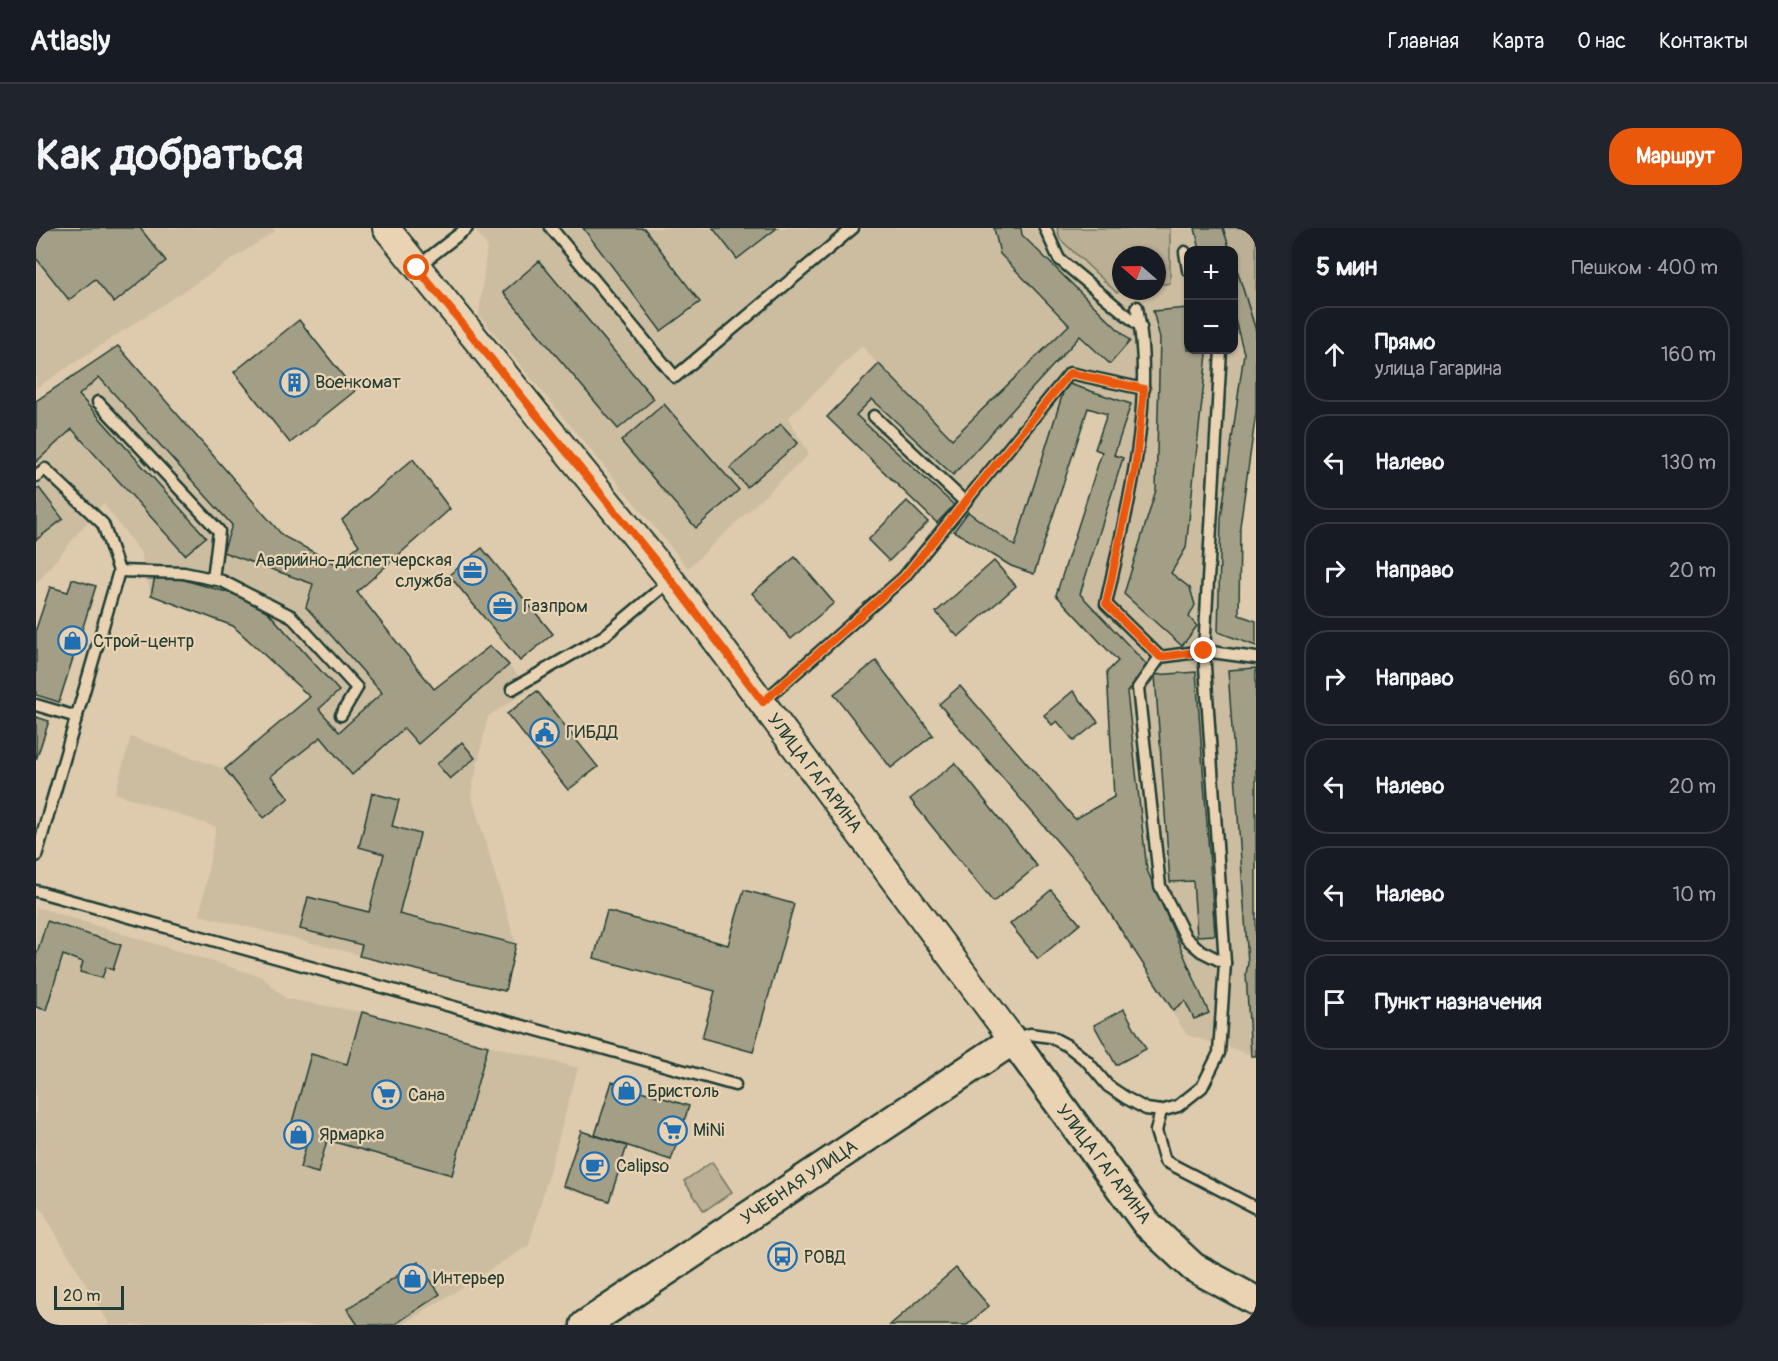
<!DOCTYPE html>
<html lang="ru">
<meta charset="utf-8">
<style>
:root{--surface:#171b24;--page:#20242c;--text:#f1f3f6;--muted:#9ea1a6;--line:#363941;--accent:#ea580c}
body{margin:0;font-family:Pangolin,sans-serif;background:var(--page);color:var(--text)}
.controls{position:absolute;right:18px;top:18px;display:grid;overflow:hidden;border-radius:12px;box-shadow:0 2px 4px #0004}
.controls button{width:54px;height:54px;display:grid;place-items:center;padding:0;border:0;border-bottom:2px solid var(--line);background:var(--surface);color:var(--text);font:30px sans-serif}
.compass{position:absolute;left:1076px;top:18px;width:54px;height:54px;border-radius:50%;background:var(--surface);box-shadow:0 2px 4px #0004;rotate:290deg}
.scale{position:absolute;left:18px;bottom:15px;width:70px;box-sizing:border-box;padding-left:6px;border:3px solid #1f3d34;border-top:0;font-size:16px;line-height:21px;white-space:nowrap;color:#1f3d34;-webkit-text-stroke:4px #ead3b3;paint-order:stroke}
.stop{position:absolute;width:18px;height:18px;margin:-14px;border:4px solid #ea580c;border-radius:50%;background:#fff}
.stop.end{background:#ea580c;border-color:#fff;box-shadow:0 2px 6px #0008}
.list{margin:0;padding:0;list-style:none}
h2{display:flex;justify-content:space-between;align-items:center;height:78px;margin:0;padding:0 24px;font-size:26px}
h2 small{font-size:20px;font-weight:400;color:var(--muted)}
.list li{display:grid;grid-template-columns:39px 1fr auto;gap:18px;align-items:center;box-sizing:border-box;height:96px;margin:0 12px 12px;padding:0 12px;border:2px solid var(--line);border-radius:24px}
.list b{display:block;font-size:22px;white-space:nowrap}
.list p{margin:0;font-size:20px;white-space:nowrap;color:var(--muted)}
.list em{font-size:20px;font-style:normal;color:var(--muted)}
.icon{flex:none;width:33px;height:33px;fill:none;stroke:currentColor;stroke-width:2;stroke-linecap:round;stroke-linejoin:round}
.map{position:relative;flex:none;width:1220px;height:1097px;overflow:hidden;border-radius:24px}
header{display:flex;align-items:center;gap:36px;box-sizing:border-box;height:84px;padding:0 30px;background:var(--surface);border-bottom:2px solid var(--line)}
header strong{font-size:28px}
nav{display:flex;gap:33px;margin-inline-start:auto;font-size:21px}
.intro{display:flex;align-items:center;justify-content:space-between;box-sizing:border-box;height:144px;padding:0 36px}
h1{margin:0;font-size:42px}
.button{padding:15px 27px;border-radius:24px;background:var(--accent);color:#fff;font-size:21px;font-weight:700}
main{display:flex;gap:36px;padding:0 36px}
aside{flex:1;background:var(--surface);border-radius:24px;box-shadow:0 2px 4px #0004}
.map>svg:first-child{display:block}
.built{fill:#ccbda1}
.green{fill:#bbaf95;stroke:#6d7664;stroke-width:1.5}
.building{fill:#a39f87;stroke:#1f3d34;stroke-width:1.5}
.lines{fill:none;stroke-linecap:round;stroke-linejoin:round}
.service-casing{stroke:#1f3d34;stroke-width:15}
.tertiary-casing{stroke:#1f3d34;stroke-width:30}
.secondary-casing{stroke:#1f3d34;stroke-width:33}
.service{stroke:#ead3b3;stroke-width:10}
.tertiary{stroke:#ead3b3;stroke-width:26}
.secondary{stroke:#ead3b3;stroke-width:28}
.route{stroke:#ea580c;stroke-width:8}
.labels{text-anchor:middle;stroke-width:4.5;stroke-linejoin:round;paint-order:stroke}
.poi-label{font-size:18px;fill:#1f3d34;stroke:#ead3b3;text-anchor:start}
.street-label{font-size:18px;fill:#1f3d34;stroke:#ead3b3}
</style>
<header>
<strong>Atlasly</strong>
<nav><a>Главная</a><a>Карта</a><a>О нас</a><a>Контакты</a></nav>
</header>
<div class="intro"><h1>Как добраться</h1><a class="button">Маршрут</a></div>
<main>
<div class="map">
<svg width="1220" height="1097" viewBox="0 0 1220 1097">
<rect width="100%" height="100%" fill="#decaac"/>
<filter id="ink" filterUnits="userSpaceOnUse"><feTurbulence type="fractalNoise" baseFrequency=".0167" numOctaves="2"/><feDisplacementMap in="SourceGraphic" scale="12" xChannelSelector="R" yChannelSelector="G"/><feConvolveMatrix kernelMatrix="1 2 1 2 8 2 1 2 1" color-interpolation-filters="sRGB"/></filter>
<g filter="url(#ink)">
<g class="built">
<polygon points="0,0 236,0 239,3 0,160"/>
<polygon points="438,0 1021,0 1024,11 1080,64 1121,63 1121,57 1134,54 1134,0 1187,0 1194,22 1152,22 1152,122 1198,122 1198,32 1220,103 1220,185 1204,298 1203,387 1220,393 1220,828 1151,807 1045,641 903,476 924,458 1039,591 1078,569 1071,444 1081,432 1020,367 1066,224 1059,221 1070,186 1052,181 998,346 975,338 901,295 791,189 842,136 826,118 752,190 773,226 652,340 443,87 451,18"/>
<polygon points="82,118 247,308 300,336 323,317 306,292 377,231 414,281 321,364 398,461 454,418 495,461 452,488 435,566 480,716 469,763 164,687 180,599 79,565 95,509 189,541 273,469 197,398 115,367 105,325 67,275 0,356 0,173"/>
<polygon points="0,679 226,749 250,771 326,784 542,840 493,1017 366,1097 74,1097 0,972"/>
</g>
<g class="green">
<polygon points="1021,0 1134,0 1134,55 1121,57 1121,27 1085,27 1086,63 1080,64 1024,11"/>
<polygon points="1187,0 1220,0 1220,103 1198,32 1198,22 1194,22"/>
<polygon points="676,934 696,964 668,983 648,953"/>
</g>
<g class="building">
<polygon points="0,0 104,0 130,33 78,75 59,51 33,72 0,30"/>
<polygon points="547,0 608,0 664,74 625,103"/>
<polygon points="677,0 741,0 701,31"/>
<polygon points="958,0 985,0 986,7 1094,113 1074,136 1044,108 917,247 836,171 820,187 918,277 901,295 791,189 843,136 916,211 1033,97 964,26"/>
<polygon points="1159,0 1187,0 1194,22 1179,22 1178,19 1164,22"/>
<polygon points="1198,32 1220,103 1220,185 1204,298 1203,387 1220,393 1220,418 1182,404 1185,290 1208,125 1198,88"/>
<polygon points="503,33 618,171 582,201 467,64"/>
<polygon points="1152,80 1152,122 1170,122 1171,126 1150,320 1135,345 1154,360 1159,377 1153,389 1161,398 1146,418 1088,366 1120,262 1124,110 1117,83"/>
<polygon points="263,92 319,163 254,215 198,144"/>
<polygon points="82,118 247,308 300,336 323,317 306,292 377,231 414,281 321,364 398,461 454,418 473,437 382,516 368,500 316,547 285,509 235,548 253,570 228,590 189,541 274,469 197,398 115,367 120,344 222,373 303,463 283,481 303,504 346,465 270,379 277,356 187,324 196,297 63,149 43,167 170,309 149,327 36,201 0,234 0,173"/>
<polygon points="1030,155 1095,176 1078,227 1087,230 1044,366 1112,438 1091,464 1111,642 1173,785 1158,791 1149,773 1137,782 1045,641 903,476 924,458 1039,591 1078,569 1071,444 1082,433 1020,367 1066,224 1059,221 1071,186 1052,180 998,346 975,338 918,303 932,284 979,318"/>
<polygon points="628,176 703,262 660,300 585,213"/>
<polygon points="745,196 762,215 711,259 694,240"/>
<polygon points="3,260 27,291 0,312 0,262"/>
<polygon points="871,273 892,294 853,333 832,312"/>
<polygon points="446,320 517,406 484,433 413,347"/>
<polygon points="759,329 798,375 755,411 716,365"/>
<polygon points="958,333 980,358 922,409 900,384"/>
<polygon points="36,351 60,358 23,474 0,467 0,401 14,359 32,364"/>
<polygon points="840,433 897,507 855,540 798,466"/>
<polygon points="1220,440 1220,828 1215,828 1210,746 1212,735 1192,442"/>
<polygon points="1160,444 1179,707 1161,708 1157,653 1134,654 1119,447"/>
<polygon points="501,463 562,539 532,562 471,486"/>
<polygon points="1037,463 1062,494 1038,513 1021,493 1016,497 1008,487"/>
<polygon points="0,489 13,493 0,532"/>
<polygon points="426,514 439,530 414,551 401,536"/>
<polygon points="919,535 1001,638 957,674 874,571"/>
<polygon points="336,565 363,572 356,598 384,606 363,686 480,716 469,763 323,728 326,717 264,701 272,669 333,684 348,626 323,619"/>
<polygon points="708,662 758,676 717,824 666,810 679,763 558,730 571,683 692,717"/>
<polygon points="1015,662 1044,696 1002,731 974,696"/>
<polygon points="11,693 85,717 77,742 70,739 66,750 44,744 47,734 27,727 10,782 0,779 0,728"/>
<polygon points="1088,781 1110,821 1080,837 1058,797"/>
<polygon points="326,784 452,818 416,947 291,912 282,945 264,940 274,903 255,898 275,826 311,836"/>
<polygon points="576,854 653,878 635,932 559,907"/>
<polygon points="545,903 591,918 573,973 527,958"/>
<polygon points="382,1034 404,1066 358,1097 322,1097 311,1081"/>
<polygon points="920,1040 953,1078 931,1097 854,1097"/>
</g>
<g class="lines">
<defs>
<g id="service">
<polyline points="515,0 639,149 817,0"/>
<polyline points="1009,0 1023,31 1105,99"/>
<polyline points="1149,24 1152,42"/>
<polyline points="381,39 431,0"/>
<path d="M 1101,79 C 1120,179 1091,278 1070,376 L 1124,429"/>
<polyline points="62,174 183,303 177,351"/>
<polyline points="838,188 929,274 1034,145 1108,161"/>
<polyline points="0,248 9,241 67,296 83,343 0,628"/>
<polyline points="83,343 148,345 186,353 255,388 321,460 305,487"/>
<polyline points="476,461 568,408 635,352"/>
<polyline points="727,474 868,349 929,274"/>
<polyline points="0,477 41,489"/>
<polyline points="0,663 699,857"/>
<polyline points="1189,735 1165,723 1150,710 1124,658 1102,460 1124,429 1168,423 1220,430"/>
<polyline points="977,812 994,806 1015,809 1032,818 1051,833 1072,858 1090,870 1110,881 1125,883 1142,878 1166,859 1183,825 1189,735 1168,423 1185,122"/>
<polyline points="1125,883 1120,903 1129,933 1220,980"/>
</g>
<polyline id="tertiary" points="350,0 635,352 977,812"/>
<polyline id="secondary" points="549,1097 977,812 1110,995 1157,1039 1220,1073"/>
</defs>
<use href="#service" class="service-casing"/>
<use href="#tertiary" class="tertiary-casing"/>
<use href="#secondary" class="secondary-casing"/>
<use href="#service" class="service"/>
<use href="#tertiary" class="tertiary"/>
<use href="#secondary" class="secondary"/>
</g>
</g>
<g class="lines" filter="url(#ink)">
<polyline class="route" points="381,40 635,352 727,474 868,349 1034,145 1108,161 1099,242 1070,376 1124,429 1168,423"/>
</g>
<defs>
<symbol id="building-ring" viewBox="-11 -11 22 22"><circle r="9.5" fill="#ead3b3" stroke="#1f6fb2" stroke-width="1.5"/><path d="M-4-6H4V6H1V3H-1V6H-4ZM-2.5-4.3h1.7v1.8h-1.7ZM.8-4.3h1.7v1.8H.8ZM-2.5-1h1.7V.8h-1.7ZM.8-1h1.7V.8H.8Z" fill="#1f6fb2"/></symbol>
<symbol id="office-ring" viewBox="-11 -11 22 22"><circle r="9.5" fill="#ead3b3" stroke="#1f6fb2" stroke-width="1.5"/><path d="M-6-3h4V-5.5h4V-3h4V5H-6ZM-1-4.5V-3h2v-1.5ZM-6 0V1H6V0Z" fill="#1f6fb2"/></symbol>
<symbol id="shop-ring" viewBox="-11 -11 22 22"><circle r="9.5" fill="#ead3b3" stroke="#1f6fb2" stroke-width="1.5"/><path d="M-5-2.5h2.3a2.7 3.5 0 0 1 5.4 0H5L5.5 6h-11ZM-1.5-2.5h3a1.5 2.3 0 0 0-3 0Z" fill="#1f6fb2"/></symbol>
<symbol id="civic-ring" viewBox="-11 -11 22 22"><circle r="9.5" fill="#ead3b3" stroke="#1f6fb2" stroke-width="1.5"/><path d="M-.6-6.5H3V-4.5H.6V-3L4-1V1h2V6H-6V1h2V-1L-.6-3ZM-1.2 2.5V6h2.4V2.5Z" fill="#1f6fb2"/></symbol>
<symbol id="supermarket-ring" viewBox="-11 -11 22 22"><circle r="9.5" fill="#ead3b3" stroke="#1f6fb2" stroke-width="1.5"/><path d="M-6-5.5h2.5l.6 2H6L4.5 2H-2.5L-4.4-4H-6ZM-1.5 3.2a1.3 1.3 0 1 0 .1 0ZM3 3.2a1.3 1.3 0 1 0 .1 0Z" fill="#1f6fb2"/></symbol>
<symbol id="cafe-ring" viewBox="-11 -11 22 22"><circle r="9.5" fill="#ead3b3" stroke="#1f6fb2" stroke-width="1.5"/><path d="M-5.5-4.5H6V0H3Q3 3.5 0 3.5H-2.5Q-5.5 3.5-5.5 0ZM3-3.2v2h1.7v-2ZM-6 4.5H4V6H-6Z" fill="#1f6fb2"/></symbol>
<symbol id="bus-ring" viewBox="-11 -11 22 22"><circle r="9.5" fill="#ead3b3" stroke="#1f6fb2" stroke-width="1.5"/><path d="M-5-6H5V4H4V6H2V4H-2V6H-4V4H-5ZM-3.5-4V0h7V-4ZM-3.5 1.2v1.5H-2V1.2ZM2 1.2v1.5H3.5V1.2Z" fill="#1f6fb2"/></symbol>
</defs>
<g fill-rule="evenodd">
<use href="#building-ring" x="242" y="138" width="33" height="33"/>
<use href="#office-ring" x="420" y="326" width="33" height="33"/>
<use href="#office-ring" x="450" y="362" width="33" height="33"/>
<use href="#shop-ring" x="20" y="396" width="33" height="33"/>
<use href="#civic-ring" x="492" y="488" width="33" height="33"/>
<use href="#shop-ring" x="574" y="846" width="33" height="33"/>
<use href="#supermarket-ring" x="334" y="850" width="33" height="33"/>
<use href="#supermarket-ring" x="620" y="886" width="33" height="33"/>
<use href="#shop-ring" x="246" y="890" width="33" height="33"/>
<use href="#cafe-ring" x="542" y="922" width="33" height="33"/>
<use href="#bus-ring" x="730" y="1012" width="33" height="33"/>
<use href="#shop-ring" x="360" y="1034" width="33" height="33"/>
</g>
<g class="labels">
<g class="poi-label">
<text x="279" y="160">Военкомат</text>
<text x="416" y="338" text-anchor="end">Аварийно-диспетчерская<tspan x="416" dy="21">служба</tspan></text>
<text x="487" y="384">Газпром</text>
<text x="57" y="419">Строй-центр</text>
<text x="530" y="510">ГИБДД</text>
<text x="611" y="869">Бристоль</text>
<text x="372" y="873">Сана</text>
<text x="657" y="908">MiNi</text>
<text x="283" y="912">Ярмарка</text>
<text x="580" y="944">Calipso</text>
<text x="768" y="1035">РОВД</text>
<text x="397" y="1056">Интерьер</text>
</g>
<g class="street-label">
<text transform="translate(779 545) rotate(53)" y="6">УЛИЦА ГАГАРИНА</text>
<text transform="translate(1068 936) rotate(53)" y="6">УЛИЦА ГАГАРИНА</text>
<text transform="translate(763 954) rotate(-34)" y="6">УЧЕБНАЯ УЛИЦА</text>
</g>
</g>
</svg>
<div class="controls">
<button>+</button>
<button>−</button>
</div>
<svg class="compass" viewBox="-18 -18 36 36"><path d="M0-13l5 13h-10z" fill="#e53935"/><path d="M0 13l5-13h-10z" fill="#9ea1a6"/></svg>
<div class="scale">20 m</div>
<div class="stop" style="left:381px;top:40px"></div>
<div class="stop end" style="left:1168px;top:423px"></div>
</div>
<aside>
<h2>5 мин<small>Пешком · 400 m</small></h2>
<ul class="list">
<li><svg class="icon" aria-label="ahead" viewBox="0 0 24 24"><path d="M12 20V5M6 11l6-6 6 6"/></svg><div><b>Прямо</b><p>улица Гагарина</p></div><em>160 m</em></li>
<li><svg class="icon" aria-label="left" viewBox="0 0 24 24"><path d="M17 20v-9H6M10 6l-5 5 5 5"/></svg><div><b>Налево</b></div><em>130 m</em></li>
<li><svg class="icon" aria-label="right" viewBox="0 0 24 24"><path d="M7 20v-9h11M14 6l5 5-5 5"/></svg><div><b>Направо</b></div><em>20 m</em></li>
<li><svg class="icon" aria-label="right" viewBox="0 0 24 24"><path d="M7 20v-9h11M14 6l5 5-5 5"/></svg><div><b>Направо</b></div><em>60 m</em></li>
<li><svg class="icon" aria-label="left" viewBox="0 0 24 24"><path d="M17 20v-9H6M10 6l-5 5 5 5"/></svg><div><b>Налево</b></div><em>20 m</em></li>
<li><svg class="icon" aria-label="left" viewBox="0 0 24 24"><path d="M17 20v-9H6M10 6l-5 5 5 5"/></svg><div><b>Налево</b></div><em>10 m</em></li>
<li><svg class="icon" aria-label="arrive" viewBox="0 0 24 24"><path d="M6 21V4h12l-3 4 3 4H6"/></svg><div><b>Пункт назначения</b></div></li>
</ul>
</aside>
</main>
